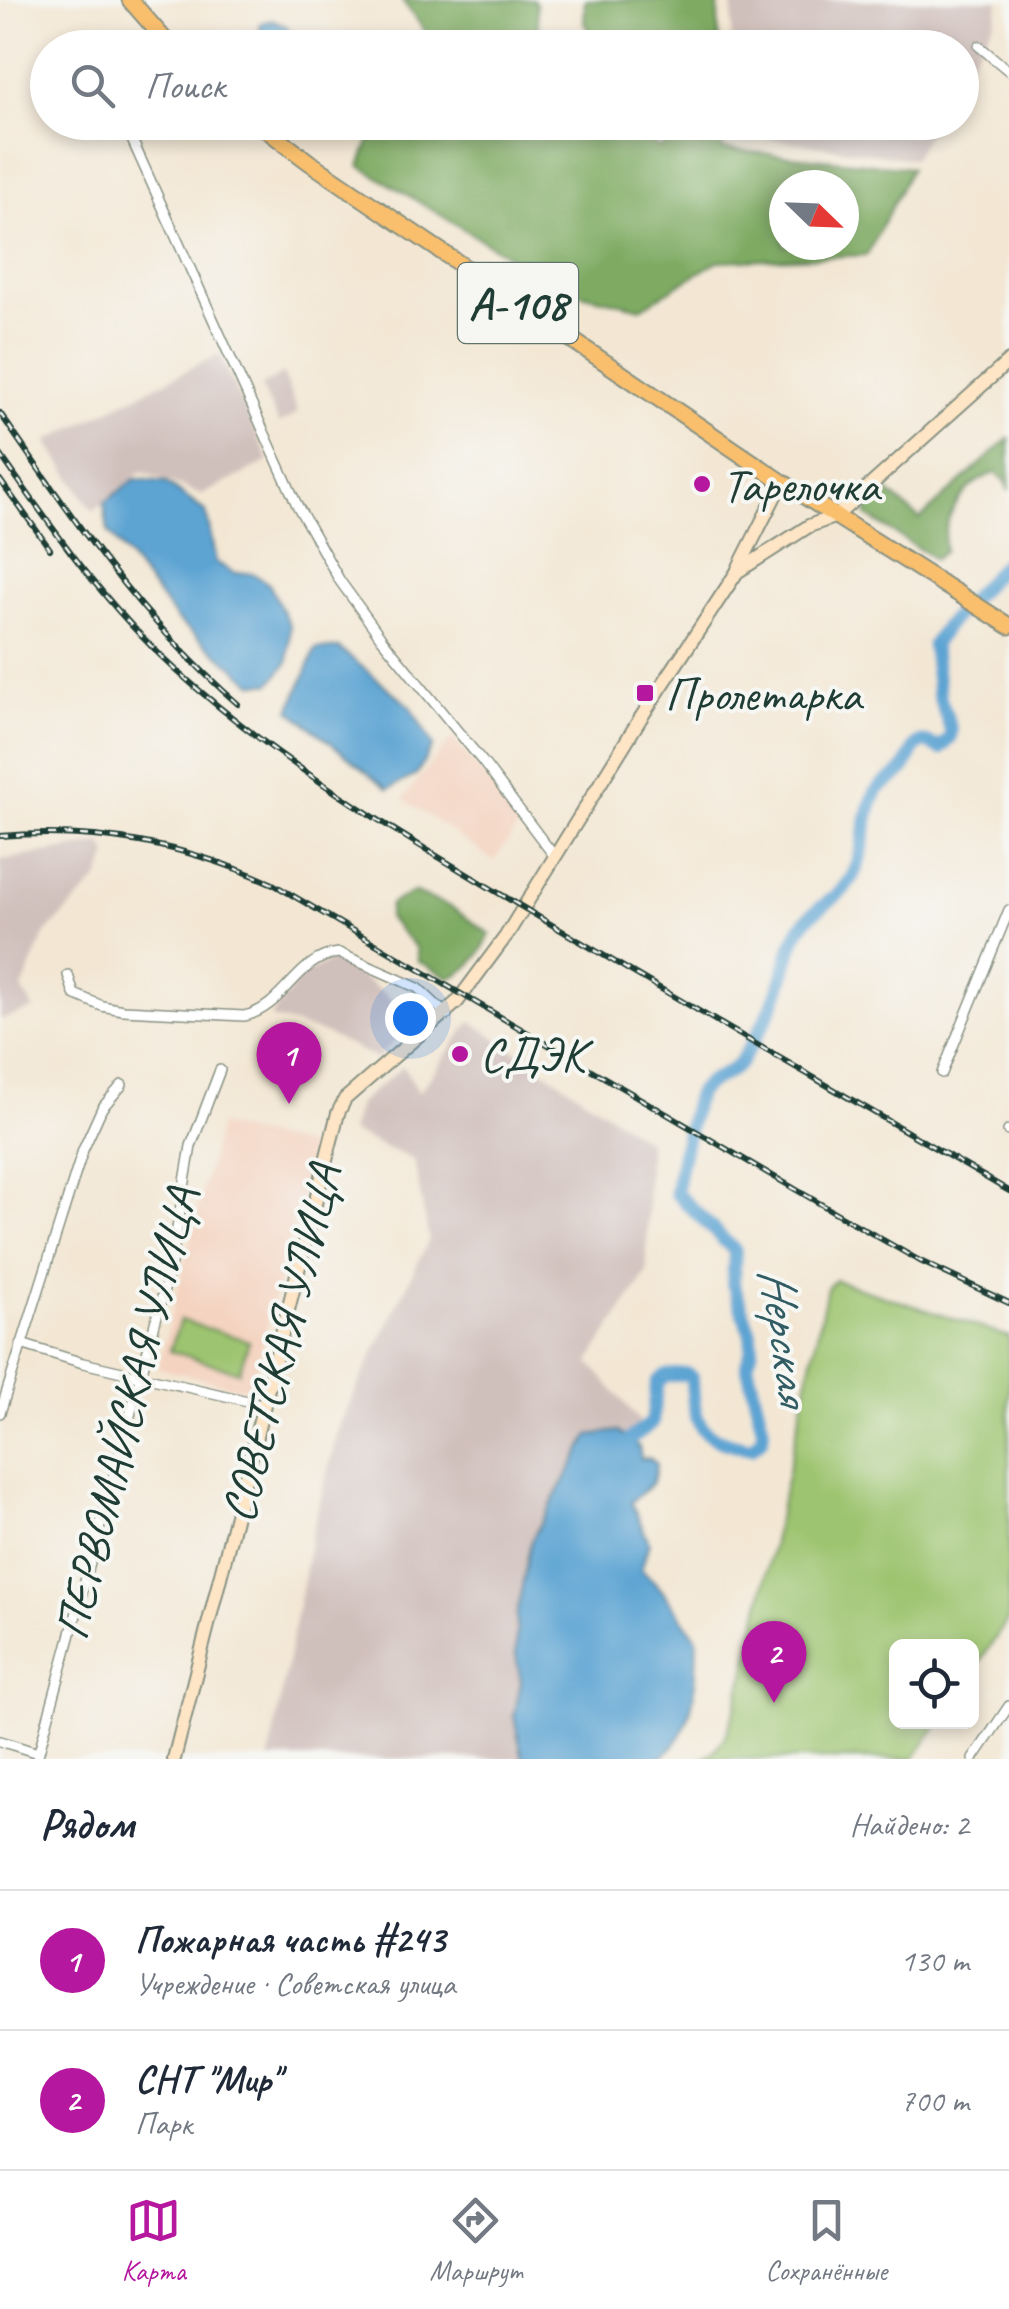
<!DOCTYPE html>
<html lang="ru">
<meta charset="utf-8">
<style>
:root{--surface:#fff;--page:#f2f2f3;--text:#1f2937;--muted:#747a83;--line:#e0e1e3;--accent:#b5179e}
body{margin:0;font-family:Caveat,sans-serif;background:var(--page);color:var(--text)}
.controls{position:absolute;right:30px;bottom:30px;display:grid;overflow:hidden;border-radius:15px;box-shadow:0 5px 15px #0003}
.controls button{width:90px;height:90px;display:grid;place-items:center;padding:0;border:0;border-bottom:2px solid var(--line);background:var(--surface);color:var(--text);font:50px sans-serif}
.compass{position:absolute;left:769px;top:170px;width:90px;height:90px;border-radius:50%;background:var(--surface);box-shadow:0 5px 15px #0003;rotate:113deg}
.you{position:absolute;left:410px;top:1018px;width:35px;height:35px;margin:-25px;border:8px solid #fff;border-radius:50%;background:#1a73e8;box-shadow:0 0 0 15px #1a73e833}
.badge{display:grid;place-items:center;width:65px;height:65px;border-radius:50%;background:var(--accent);color:#fff;font-size:32px;font-weight:700}
.pin{position:absolute;translate:-50% -82px;filter:drop-shadow(0 2px 5px #0008)}
.pin::after{content:'';position:absolute;top:52px;width:35px;height:30px;background:inherit;clip-path:polygon(0 0,100% 0,50% 100%)}
.list{margin:0;padding:0;list-style:none}
h2{display:flex;justify-content:space-between;align-items:center;height:130px;margin:0;padding:0 40px;font-size:42px}
h2 small{font-size:32px;font-weight:400;color:var(--muted)}
.list li{display:grid;grid-template-columns:65px 1fr auto;gap:30px;align-items:center;box-sizing:border-box;height:140px;padding:0 40px;border-top:2px solid var(--line)}
.list b{display:block;font-size:38px;white-space:nowrap}
.list p{margin:0;font-size:32px;white-space:nowrap;color:var(--muted)}
.list em{font-size:32px;font-style:normal;color:var(--muted)}
.icon{flex:none;width:55px;height:55px;fill:none;stroke:currentColor;stroke-width:2;stroke-linecap:round;stroke-linejoin:round}
.map{position:relative;flex:none;width:1009px;height:1759px;overflow:hidden}
.search{position:absolute;background:var(--surface);box-shadow:0 5px 15px #0003;left:30px;right:30px;top:30px;height:110px;display:flex;align-items:center;gap:25px;box-sizing:border-box;padding:0 35px;border-radius:55px;color:var(--muted);font-size:38px}
.sheet{height:410px;background:var(--surface)}
nav{display:flex;justify-content:space-around;align-items:center;box-sizing:border-box;height:140px;border-top:2px solid var(--line);background:var(--surface);font-size:28px;color:var(--muted)}
nav a{display:grid;justify-items:center;gap:5px}
nav .on{color:var(--accent)}
.map>svg:first-child{display:block}
.built{fill:#f4d3c0}
.industrial{fill:#d0c0bc}
.green{fill:#9dc46f;stroke:#5e8052;stroke-width:2.5}
.forest{fill:#7eaa62;stroke:#4e744b;stroke-width:2.5;fill-rule:evenodd}
.water{fill:#5da4d3;stroke:#3e7084;stroke-width:2.5}
.lines{fill:none;stroke-linecap:round;stroke-linejoin:round}
.river{stroke:#5da4d3;stroke-width:14}
.street-casing{stroke:#899284;stroke-width:12}
.secondary-casing{stroke:#899284;stroke-width:16}
.highway-casing{stroke:#899284;stroke-width:19}
.street{stroke:#fff;stroke-width:9}
.secondary{stroke:#fde5c5;stroke-width:12}
.highway{stroke:#f9bf6d;stroke-width:15}
.rail-casing{stroke:#1f3d34;stroke-width:6}
.rail{stroke:#f6f6f2;stroke-width:2.5;stroke-dasharray:8;stroke-linecap:butt}
.poi-dot{fill:#b5179e;stroke:#f6f6f2;stroke-width:4}
.labels{text-anchor:middle;stroke-width:8;stroke-linejoin:round;paint-order:stroke}
.shield{fill:#f6f6f2;stroke:#60746d;stroke-width:2.5}
.shield-label{font-size:45px;font-weight:bold;fill:#1f3d34}
.poi-label{font-size:48px;fill:#1f3d34;stroke:#f6f6f2;text-anchor:start}
.street-label{font-size:48px;fill:#1f3d34;stroke:#f6f6f2}
.water-label{font-size:50px;font-style:italic;fill:#325c64;stroke:#f6f6f2}
</style>
<div class="map">
<svg width="1009" height="1759" viewBox="0 0 1009 1759">
<rect width="100%" height="100%" fill="#f6f6f2"/>
<filter id="ink" filterUnits="userSpaceOnUse"><feTurbulence type="fractalNoise" baseFrequency=".01" numOctaves="2"/><feDisplacementMap in="SourceGraphic" scale="20" xChannelSelector="R" yChannelSelector="G"/><feConvolveMatrix kernelMatrix="1 2 1 2 8 2 1 2 1" color-interpolation-filters="sRGB"/></filter>
<filter id="wash" filterUnits="userSpaceOnUse"><feTurbulence type="fractalNoise" baseFrequency=".0048" numOctaves="4" result="noise"/><feDisplacementMap in="SourceGraphic" scale="40" xChannelSelector="R" yChannelSelector="G"/><feGaussianBlur stdDeviation="2.25" result="paint"/><feColorMatrix in="noise" values="0 0 0 0 0 0 0 0 0 0 0 0 0 0 0 0 0 1.4 0 .05"/><feComposite in="paint" operator="in"/></filter>
<g filter="url(#wash)">
<rect width="100%" height="100%" fill="#f3e7d4"/>
<g class="built">
<polygon points="452,738 522,822 494,861 403,799"/>
<polygon points="219,1125 313,1148 251,1391 158,1368"/>
</g>
<g class="industrial">
<polygon points="733,0 999,0 996,19 962,76 962,48 731,48"/>
<polygon points="728,123 728,122 934,123 913,159 728,133"/>
<polygon points="219,354 269,461 202,495 142,471 93,511 47,441"/>
<polygon points="283,373 298,413 279,424 261,386"/>
<polygon points="102,844 108,855 99,879 45,934 22,989 34,1009 0,1020 0,860"/>
<polygon points="336,958 417,1018 377,1059 326,1034 270,1018 302,975"/>
<polygon points="471,1021 648,1141 647,1272 589,1362 640,1421 628,1438 590,1435 562,1486 516,1655 521,1682 514,1717 523,1759 269,1759 311,1536 340,1423 429,1240 414,1160 350,1132 358,1104 403,1066 419,1092"/>
</g>
<g class="green">
<path d="M 835,1280 L 1009,1337 L 1009,1618 L 972,1673 L 972,1646 L 896,1646 L 896,1722 L 939,1722 L 914,1759 L 702,1759 C 731,1746 736,1702 745,1674 L 827,1288 Z"/>
<polygon points="180,1320 249,1341 239,1372 170,1351"/>
</g>
<g class="forest">
<polygon points="402,0 533,0 536,3 539,39 533,47 437,47"/>
<polygon points="585,0 718,0 719,47 598,47 584,23"/>
<path d="M 721,122 L 722,149 L 911,168 L 867,255 L 718,261 L 641,308 L 564,290 L 360,166 L 376,123 L 609,123 L 661,148 L 671,140 L 665,123 ZM 844,185 L 844,245 L 784,245 L 784,185 Z"/>
<path d="M 1009,438 L 1009,491 L 1004,479 L 996,473 C 965,481 940,520 945,551 L 935,559 L 867,516 L 867,507 L 881,492 L 887,491 L 920,519 Z"/>
<path d="M 413,892 L 451,907 L 490,934 C 482,954 470,970 450,978 L 418,961 L 416,948 L 388,918 L 390,904 Z"/>
</g>
<g class="water">
<polygon points="273,20 285,25 296,38 294,47 269,47 259,39 261,23"/>
<polygon points="135,479 165,482 206,512 216,562 234,573 252,573 269,584 290,626 288,662 270,684 253,683 178,621 108,531 104,503"/>
<polygon points="339,648 410,706 433,746 416,775 388,789 290,710 316,649"/>
<path d="M 618,1431 L 639,1447 L 641,1459 L 649,1458 L 656,1463 C 656,1486 646,1488 631,1502 L 649,1542 L 641,1570 C 664,1587 678,1614 697,1638 C 696,1682 697,1730 660,1759 L 523,1759 L 514,1717 L 521,1682 L 516,1655 L 517,1611 L 531,1541 L 590,1435 Z"/>
</g>
<g class="lines">
<path class="river" d="M 626,1454 L 630,1439 L 652,1423 L 657,1383 L 665,1376 L 687,1374 L 692,1378 C 694,1430 700,1438 751,1448 L 762,1439 L 763,1429 L 747,1364 L 752,1349 L 751,1335 L 733,1284 L 735,1251 L 676,1193 C 676,1183 694,1099 699,1092 C 709,1078 731,1076 742,1060 C 755,1038 770,1015 778,992 C 786,971 789,945 801,927 C 813,908 834,902 846,886 C 868,858 861,823 876,792 C 882,781 898,779 904,768 C 915,751 914,732 940,749 L 950,738 L 951,730 L 939,696 L 933,645 L 946,626 L 1009,559"/>
</g>
</g>
<g filter="url(#ink)">
<g class="lines">
<defs>
<g id="street">
<polyline points="979,46 1009,71"/>
<polyline points="130,48 139,39 149,48"/>
<polyline points="124,122 297,505 340,581 382,639 483,762 555,857"/>
<path d="M 68,975 L 74,994 L 102,1006 L 123,1010 L 244,1016 C 285,1008 296,957 339,953 L 418,988 L 447,1015"/>
<polyline points="942,1073 1009,910"/>
<polyline points="1008,1131 1009,1130"/>
<polyline points="21,1344 83,1363 265,1405"/>
<polyline points="0,1413 83,1150 102,1108 122,1085"/>
<polyline points="0,1741 38,1753"/>
<polyline points="37,1759 171,1264 191,1146 220,1070"/>
<polyline points="973,1759 1009,1706"/>
</g>
<g id="secondary">
<polyline points="738,569 782,482"/>
<polyline points="174,1759 338,1113 345,1099 457,1002 506,936 640,719 737,572 809,526 836,516 1009,361"/>
</g>
<g id="highway">
<polyline points="130,0 172,48"/>
<polyline points="256,122 309,162 782,482 1009,626"/>
</g>
</defs>
<use href="#street" class="street-casing"/>
<use href="#secondary" class="secondary-casing"/>
<use href="#highway" class="highway-casing"/>
<use href="#street" class="street"/>
<use href="#secondary" class="secondary"/>
<use href="#highway" class="highway"/>
<defs>
<g id="rail">
<path d="M 0,413 C 71,517 142,621 238,704"/>
<path d="M 0,454 C 53,530 107,607 176,670 C 284,768 408,839 532,913 C 690,1007 850,1098 1009,1191"/>
<polyline points="0,480 50,549"/>
<path d="M 0,836 C 98,828 184,844 273,884 L 848,1220 L 920,1261 L 1009,1303"/>
</g>
</defs>
<use href="#rail" class="rail-casing"/>
<use href="#rail" class="rail"/>
</g>
</g>
<g class="poi-dot">
<circle cx="702" cy="484" r="10"/>
<rect x="635" y="683" width="20" height="20" rx="5"/>
<circle cx="460" cy="1054" r="10"/>
</g>
<g class="labels">
<rect class="shield" x="458" y="263" width="120" height="80" rx="8"/>
<g class="shield-label">
<text x="518" y="319">А-108</text>
</g>
<g class="poi-label">
<text x="722" y="501">Тарелочка</text>
<text x="665" y="710">Пролетарка</text>
<text x="480" y="1071">СДЭК</text>
</g>
<g class="street-label">
<text transform="translate(280 1343) rotate(-76)" y="17">СОВЕТСКАЯ УЛИЦА</text>
<text transform="translate(125 1413) rotate(-76)" y="17">ПЕРВОМАЙСКАЯ УЛИЦА</text>
</g>
<g class="water-label">
<text transform="translate(787 1335) rotate(82)" y="18">Нерская</text>
</g>
</g>
</svg>
<div class="controls">
<button><svg class="icon" aria-label="locate" viewBox="0 0 24 24"><circle cx="12" cy="12" r="6"/><path d="M12 2v4M12 18v4M2 12h4M18 12h4"/></svg></button>
</div>
<svg class="compass" viewBox="-18 -18 36 36"><path d="M0-13l5 13h-10z" fill="#e53935"/><path d="M0 13l5-13h-10z" fill="#747a83"/></svg>
<div class="you"></div>
<div class="pin badge" style="left:289px;top:1104px">1</div>
<div class="pin badge" style="left:774px;top:1703px">2</div>
<div class="search"><svg class="icon" aria-label="search" viewBox="0 0 24 24"><circle cx="10" cy="10" r="6"/><path d="M15 15l6 6"/></svg>Поиск</div>
</div>
<section class="sheet">
<h2>Рядом<small>Найдено: 2</small></h2>
<ul class="list">
<li><span class="badge">1</span><div><b>Пожарная часть #243</b><p>Учреждение · Советская улица</p></div><em>130 m</em></li>
<li><span class="badge">2</span><div><b>СНТ &quot;Мир&quot;</b><p>Парк</p></div><em>700 m</em></li>
</ul>
</section>
<nav>
<a class="on"><svg class="icon" aria-label="map" viewBox="0 0 24 24"><path d="M3 6l6-2 6 2 6-2v14l-6 2-6-2-6 2zM9 4v14M15 6v14"/></svg>Карта</a>
<a><svg class="icon" aria-label="directions" viewBox="0 0 24 24"><path d="M12 3l9 9-9 9-9-9zM9 14v-3h6M13 9l2 2-2 2"/></svg>Маршрут</a>
<a><svg class="icon" aria-label="saved" viewBox="0 0 24 24"><path d="M7 4h10v16l-5-4-5 4z"/></svg>Сохранённые</a>
</nav>
